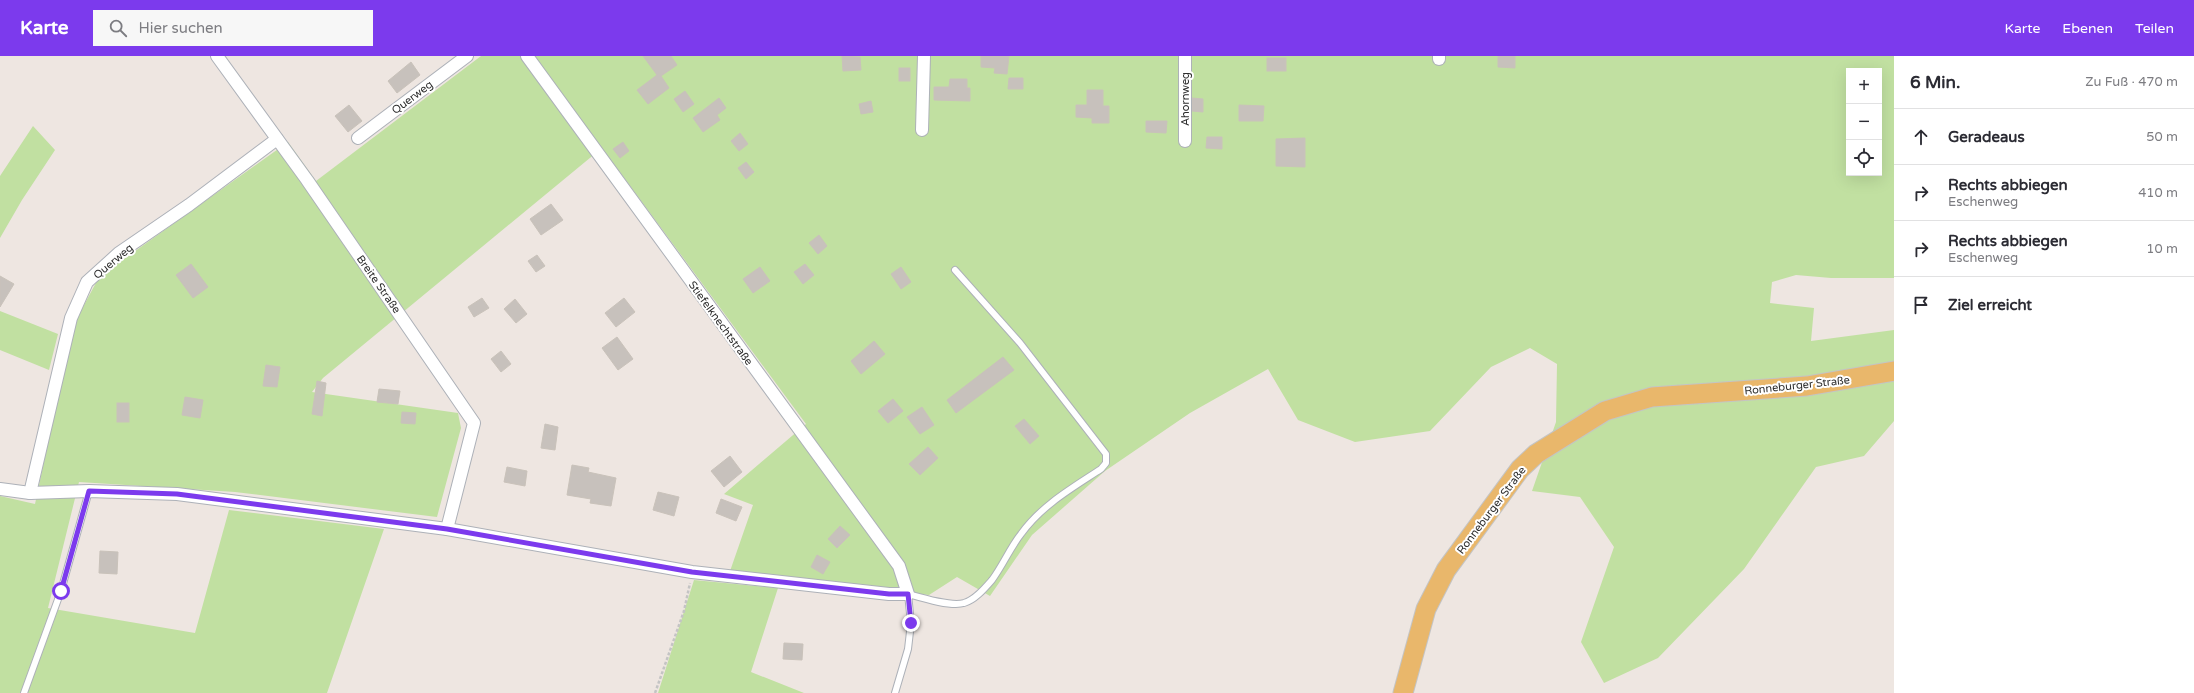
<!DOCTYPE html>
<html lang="de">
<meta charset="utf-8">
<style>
:root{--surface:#fff;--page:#f7f7f7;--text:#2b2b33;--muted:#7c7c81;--line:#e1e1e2;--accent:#7c3aed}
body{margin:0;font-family:"Varela Round",sans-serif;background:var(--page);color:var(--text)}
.controls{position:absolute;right:12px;top:12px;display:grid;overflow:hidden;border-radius:0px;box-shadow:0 4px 16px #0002}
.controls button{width:36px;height:36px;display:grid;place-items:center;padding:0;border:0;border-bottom:1px solid var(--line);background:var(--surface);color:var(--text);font:20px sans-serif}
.stop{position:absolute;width:12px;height:12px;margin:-9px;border:3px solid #7c3aed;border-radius:50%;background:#fff}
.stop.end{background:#7c3aed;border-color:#fff;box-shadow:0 1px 4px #0008}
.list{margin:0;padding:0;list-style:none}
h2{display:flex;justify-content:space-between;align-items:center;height:52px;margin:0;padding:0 16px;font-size:17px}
h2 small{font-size:13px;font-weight:400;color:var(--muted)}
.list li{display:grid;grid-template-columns:26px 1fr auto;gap:12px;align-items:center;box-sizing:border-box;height:56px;padding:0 16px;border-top:1px solid var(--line)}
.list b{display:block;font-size:15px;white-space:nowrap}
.list p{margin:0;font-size:13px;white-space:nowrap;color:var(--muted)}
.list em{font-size:13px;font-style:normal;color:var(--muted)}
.icon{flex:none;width:22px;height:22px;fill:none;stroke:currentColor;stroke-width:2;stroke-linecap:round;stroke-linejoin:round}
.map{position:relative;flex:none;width:1894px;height:637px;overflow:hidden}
header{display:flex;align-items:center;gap:24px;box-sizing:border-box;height:56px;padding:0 20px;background:var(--accent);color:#fff}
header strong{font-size:19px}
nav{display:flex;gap:22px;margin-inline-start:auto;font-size:14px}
.search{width:280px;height:36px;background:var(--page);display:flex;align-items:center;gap:10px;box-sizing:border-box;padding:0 14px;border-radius:0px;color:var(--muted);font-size:15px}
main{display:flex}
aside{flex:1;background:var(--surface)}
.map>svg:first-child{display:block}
.green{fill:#c1e0a1;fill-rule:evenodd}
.building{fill:#c7c1bc;stroke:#c9c2ba}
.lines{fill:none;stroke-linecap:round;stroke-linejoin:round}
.service-casing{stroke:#adb1b8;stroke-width:8}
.minor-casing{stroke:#adb1b8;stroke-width:14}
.primary-casing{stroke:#c4c4c4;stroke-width:21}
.path{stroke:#c4c4c4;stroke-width:2.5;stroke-dasharray:3 2;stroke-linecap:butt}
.service{stroke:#fff;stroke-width:6}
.minor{stroke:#fff;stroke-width:12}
.primary{stroke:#e9b76b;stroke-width:19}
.route{stroke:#7c3aed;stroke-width:5}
.labels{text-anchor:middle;stroke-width:4;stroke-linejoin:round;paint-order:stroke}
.street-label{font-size:11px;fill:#2d2d2d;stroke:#fff}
</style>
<header>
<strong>Karte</strong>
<div class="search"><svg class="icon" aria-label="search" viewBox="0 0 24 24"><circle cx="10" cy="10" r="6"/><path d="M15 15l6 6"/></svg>Hier suchen</div>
<nav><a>Karte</a><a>Ebenen</a><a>Teilen</a></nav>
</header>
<main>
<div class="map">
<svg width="1894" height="637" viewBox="0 0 1894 637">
<rect width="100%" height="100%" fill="#eee6e1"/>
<g class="green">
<path d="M 481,0 L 1894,0 L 1894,222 L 1831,222 L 1796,219 L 1772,226 L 1770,247 L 1814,252 L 1811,285 L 1894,274 L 1894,365 L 1864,400 L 1816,411 L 1744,513 L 1658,602 L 1604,627 L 1581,586 L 1614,491 L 1580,441 L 1532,435 L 1556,366 L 1557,308 L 1530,292 L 1491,311 L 1430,375 L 1355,386 L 1298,364 L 1268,313 L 1190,357 L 1105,415 L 1032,479 L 990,540 L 957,521 L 929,539 L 729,518 L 753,449 L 724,438 L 806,368 L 602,92 L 323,322 L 312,336 L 458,357 L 461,372 L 437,461 L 235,436 L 79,426 L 48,552 L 195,577 L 229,454 L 384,473 L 327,637 L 0,637 L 0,440 L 35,448 L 70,283 L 78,260 L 97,225 L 117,208 L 288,86 L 316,125 ZM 1849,15 L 1879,15 L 1879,117 L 1849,117 Z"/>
<polygon points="33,70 55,94 22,144 0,182 0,120"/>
<polygon points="0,255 58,278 49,314 0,294"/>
<polygon points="694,524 778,532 751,616 804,637 658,637"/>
</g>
<g class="building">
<polygon points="643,0 671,0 677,9 661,20 669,32 648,48 637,34 657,19"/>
<polygon points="842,0 860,1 861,14 843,15"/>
<polygon points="981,0 1009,0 1007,18 994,17 995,12 981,11"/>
<polygon points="1498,0 1515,0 1515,12 1498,11"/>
<rect x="1267" y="2" width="19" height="13"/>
<polygon points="411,6 420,19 397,37 388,25"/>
<rect x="899" y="12" width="11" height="13"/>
<polygon points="1009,22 1023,22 1023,33 1008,33"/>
<polygon points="950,23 967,23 967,32 970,32 970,45 934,44 934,31 949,31"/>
<polygon points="1087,34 1103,34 1103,50 1109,50 1109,67 1092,67 1092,62 1076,61 1076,49 1087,49"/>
<polygon points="685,35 694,48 683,56 674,43"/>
<polygon points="719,42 726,52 717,59 720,64 703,76 693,62"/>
<polygon points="1192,42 1203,43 1203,56 1192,55"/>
<polygon points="871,45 873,56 861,58 859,48"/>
<polygon points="349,49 362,65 348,76 335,60"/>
<polygon points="1239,49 1264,50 1263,65 1239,65"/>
<polygon points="1146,65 1167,65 1166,77 1146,76"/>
<polygon points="740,77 748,88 739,95 731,85"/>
<polygon points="1207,81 1222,81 1222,93 1206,92"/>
<polygon points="1305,82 1305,111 1276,110 1276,83"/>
<polygon points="623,86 629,95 620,102 613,93"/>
<polygon points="746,106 754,116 746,123 738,112"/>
<polygon points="551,148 563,164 541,179 530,163"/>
<polygon points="819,179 827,190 818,198 809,187"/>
<polygon points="537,199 545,210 536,216 528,205"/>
<polygon points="191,208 208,231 193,242 176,219"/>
<polygon points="805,208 814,219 803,228 794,216"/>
<polygon points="760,211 770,225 753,237 743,223"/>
<polygon points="901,211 911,226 901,233 891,218"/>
<polygon points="0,220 14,228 0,251"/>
<polygon points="482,242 489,252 474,261 468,251"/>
<polygon points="624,242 635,256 616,271 605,257"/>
<polygon points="515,243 527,258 516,267 504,253"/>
<polygon points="617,281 633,303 618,314 602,292"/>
<polygon points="874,285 885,298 861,318 851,305"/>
<polygon points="501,295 511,308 501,316 491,303"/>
<polygon points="1003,301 1014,314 956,357 947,344"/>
<polygon points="266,309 280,311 277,331 263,330"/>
<polygon points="317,325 326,327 322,360 312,358"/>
<polygon points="379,333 400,335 398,348 377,346"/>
<polygon points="185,341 203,344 200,362 182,359"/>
<polygon points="893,343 903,355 888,367 878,355"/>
<rect x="117" y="347" width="12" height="19"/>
<polygon points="922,351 934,369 920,378 907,361"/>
<polygon points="402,356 416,357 415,368 401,367"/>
<polygon points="1024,363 1039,380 1030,388 1015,370"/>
<polygon points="545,368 558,371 555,394 541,392"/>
<polygon points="928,391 938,402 920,419 909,408"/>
<polygon points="730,400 742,416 724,431 711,415"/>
<polygon points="572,409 589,412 588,416 616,422 611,450 590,447 591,443 567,439"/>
<polygon points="507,411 527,415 525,430 504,426"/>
<polygon points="658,436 679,441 674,460 653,454"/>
<polygon points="721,443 742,451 736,465 716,457"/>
<polygon points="840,470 850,479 837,492 828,483"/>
<polygon points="100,495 118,496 117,518 99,517"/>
<polygon points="817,499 830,506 823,518 811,511"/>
<polygon points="784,587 803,588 802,604 783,603"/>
</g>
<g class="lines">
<defs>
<g id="service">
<polyline points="24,637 61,535 89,435"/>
<path d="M 895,637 L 908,593 L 911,567 L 908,538 C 922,542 951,551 964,547 C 975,544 985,532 992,524 C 1003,509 1010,492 1021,478 C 1042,449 1072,432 1101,413 L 1106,407 L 1106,398 L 1020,287 L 955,214"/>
</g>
<g id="minor">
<polyline points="217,0 307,124 474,367 447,473"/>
<polyline points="1185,0 1185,85"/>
<polyline points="1439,3 1439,0"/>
<polyline points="922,74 924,0"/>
<polyline points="358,82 467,0"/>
<polyline points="0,433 30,437 89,435 177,438 447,473 692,516 889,538 908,538 899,510 527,0"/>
<polyline points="30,437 71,262 87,226 119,197 189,149 277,83"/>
</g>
<polyline id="primary" points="1403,637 1426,553 1446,514 1520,413 1536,398 1605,355 1652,341 1807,330 1894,315"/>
</defs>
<use href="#service" class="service-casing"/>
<use href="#minor" class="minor-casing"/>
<use href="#primary" class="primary-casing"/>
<polyline class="path" points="655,637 684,555 690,527"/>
<use href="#service" class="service"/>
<use href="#minor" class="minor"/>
<use href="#primary" class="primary"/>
</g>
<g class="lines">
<polyline class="route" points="61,535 89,435 177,438 447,473 692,516 889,538 908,538 911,567"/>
</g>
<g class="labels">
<g class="street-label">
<text transform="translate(412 41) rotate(-37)" y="4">Querweg</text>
<text transform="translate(1185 43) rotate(-90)" y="4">Ahornweg</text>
<text transform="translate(113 205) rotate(-40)" y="4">Querweg</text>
<text transform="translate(379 228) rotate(55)" y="4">Breite Straße</text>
<text transform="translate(721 267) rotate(54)" y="4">Stiefelknechtstraße</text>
<text transform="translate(1797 329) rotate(-6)" y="4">Ronneburger Straße</text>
<text transform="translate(1491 454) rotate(-53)" y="4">Ronneburger Straße</text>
</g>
</g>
</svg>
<div class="controls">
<button>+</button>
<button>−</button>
<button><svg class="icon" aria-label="locate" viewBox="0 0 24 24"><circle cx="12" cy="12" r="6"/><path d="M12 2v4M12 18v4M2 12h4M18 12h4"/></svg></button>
</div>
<div class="stop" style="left:61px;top:535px"></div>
<div class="stop end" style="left:911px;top:567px"></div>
</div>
<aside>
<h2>6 Min.<small>Zu Fuß · 470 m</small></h2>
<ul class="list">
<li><svg class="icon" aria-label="ahead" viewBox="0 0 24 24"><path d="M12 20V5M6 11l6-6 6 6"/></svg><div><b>Geradeaus</b></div><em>50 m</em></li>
<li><svg class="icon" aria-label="right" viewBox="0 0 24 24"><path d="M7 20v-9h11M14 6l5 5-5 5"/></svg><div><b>Rechts abbiegen</b><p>Eschenweg</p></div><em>410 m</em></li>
<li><svg class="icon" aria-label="right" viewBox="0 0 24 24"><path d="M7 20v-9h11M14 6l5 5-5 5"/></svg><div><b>Rechts abbiegen</b><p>Eschenweg</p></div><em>10 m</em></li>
<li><svg class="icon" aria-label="arrive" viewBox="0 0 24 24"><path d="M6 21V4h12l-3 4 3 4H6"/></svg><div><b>Ziel erreicht</b></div></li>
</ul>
</aside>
</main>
